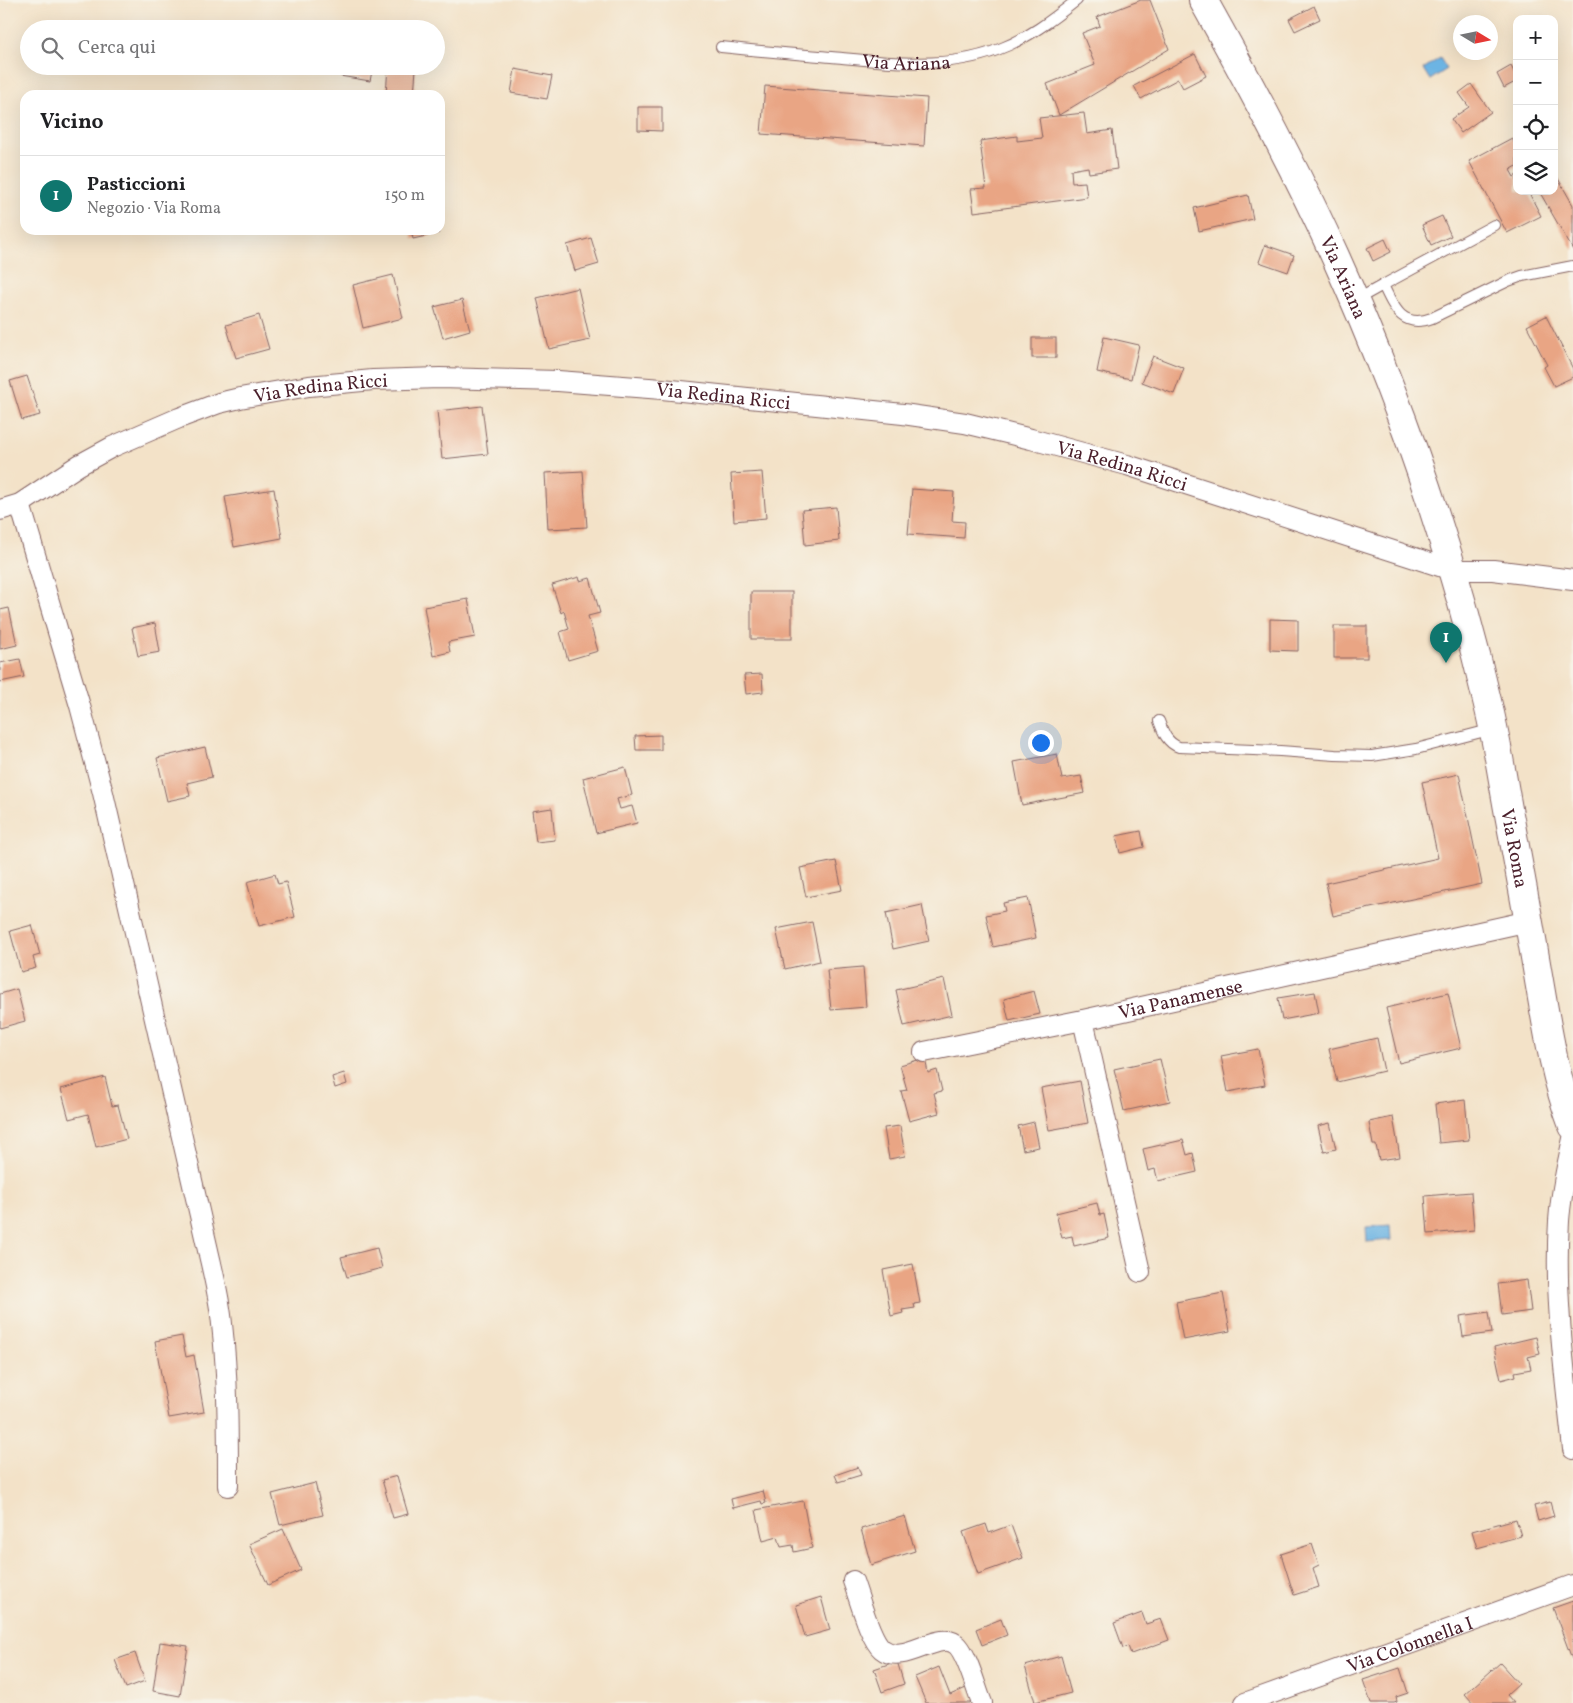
<!DOCTYPE html>
<html lang="it">
<meta charset="utf-8">
<style>
:root{--surface:#fff;--page:#f2f2f2;--text:#202124;--muted:#757577;--line:#e0e0e0;--accent:#0f766e}
body{margin:0;font-family:Vollkorn,serif;background:var(--page);color:var(--text)}
.controls{position:absolute;right:15px;top:15px;display:grid;overflow:hidden;border-radius:10px;box-shadow:0 5px 20px #0002}
.controls button{width:45px;height:45px;display:grid;place-items:center;padding:0;border:0;border-bottom:1px solid var(--line);background:var(--surface);color:var(--text);font:25px sans-serif}
.compass{position:absolute;left:1453px;top:15px;width:45px;height:45px;border-radius:50%;background:var(--surface);box-shadow:0 5px 20px #0002;rotate:100deg}
.you{position:absolute;left:1040px;top:742px;width:18px;height:18px;margin:-12px;border:4px solid #fff;border-radius:50%;background:#1a73e8;box-shadow:0 0 0 8px #1a73e833}
.badge{display:grid;place-items:center;width:32px;height:32px;border-radius:50%;background:var(--accent);color:#fff;font-size:16px;font-weight:700}
.pin{position:absolute;translate:-50% -41px;filter:drop-shadow(0 1px 2px #0008)}
.pin::after{content:'';position:absolute;top:26px;width:18px;height:15px;background:inherit;clip-path:polygon(0 0,100% 0,50% 100%)}
.list{margin:0;padding:0;list-style:none}
h2{display:flex;justify-content:space-between;align-items:center;height:65px;margin:0;padding:0 20px;font-size:21px}
h2 small{font-size:16px;font-weight:400;color:var(--muted)}
.list li{display:grid;grid-template-columns:32px 1fr auto;gap:15px;align-items:center;box-sizing:border-box;height:80px;padding:0 20px;border-top:1px solid var(--line)}
.list b{display:block;font-size:19px;white-space:nowrap}
.list p{margin:0;font-size:16px;white-space:nowrap;color:var(--muted)}
.list em{font-size:16px;font-style:normal;color:var(--muted)}
.icon{flex:none;width:28px;height:28px;fill:none;stroke:currentColor;stroke-width:2;stroke-linecap:round;stroke-linejoin:round}
.map{position:relative;flex:none;width:1573px;height:1703px;overflow:hidden}
.search{position:absolute;background:var(--surface);box-shadow:0 5px 20px #0002;left:20px;top:20px;width:425px;height:55px;display:flex;align-items:center;gap:12px;box-sizing:border-box;padding:0 18px;border-radius:28px;color:var(--muted);font-size:19px}
.panel{position:absolute;background:var(--surface);box-shadow:0 5px 20px #0002;left:20px;top:90px;width:425px;height:145px;border-radius:15px}
.map>svg:first-child{display:block}
.water{fill:#6cb4e3;stroke:#5b6a87}
.building{fill:#e9a584}
.lines{fill:none;stroke-linecap:round;stroke-linejoin:round}
.lane-casing{stroke:#856362;stroke-width:12}
.street-casing{stroke:#856362;stroke-width:22}
.secondary-casing{stroke:#856362;stroke-width:30}
.lane{stroke:#fff;stroke-width:10}
.street{stroke:#fff;stroke-width:20}
.secondary{stroke:#fff;stroke-width:28}
.labels{text-anchor:middle;stroke-width:5;stroke-linejoin:round;paint-order:stroke}
.street-label{font-size:19px;fill:#4a1f2b;stroke:#f7f3e8}
</style>
<div class="map">
<svg width="1573" height="1703" viewBox="0 0 1573 1703">
<rect width="100%" height="100%" fill="#f7f3e8"/>
<filter id="ink" filterUnits="userSpaceOnUse"><feTurbulence type="fractalNoise" baseFrequency=".02" numOctaves="2"/><feDisplacementMap in="SourceGraphic" scale="10" xChannelSelector="R" yChannelSelector="G"/><feConvolveMatrix kernelMatrix="1 2 1 2 8 2 1 2 1" color-interpolation-filters="sRGB"/></filter>
<filter id="wash" filterUnits="userSpaceOnUse"><feTurbulence type="fractalNoise" baseFrequency=".0096" numOctaves="4" result="noise"/><feDisplacementMap in="SourceGraphic" scale="20" xChannelSelector="R" yChannelSelector="G"/><feGaussianBlur stdDeviation="1.12" result="paint"/><feColorMatrix in="noise" values="0 0 0 0 0 0 0 0 0 0 0 0 0 0 0 0 0 1.4 0 .05"/><feComposite in="paint" operator="in"/></filter>
<g filter="url(#wash)">
<rect width="100%" height="100%" fill="#f3e2c8"/>
<g class="water">
<polygon points="1440,58 1447,69 1430,80 1423,69"/>
<polygon points="1390,1225 1391,1240 1367,1242 1366,1227"/>
</g>
<g id="blocks">
<g class="building">
<polygon points="1141,0 1150,0 1169,49 1059,115 1047,84 1095,65 1082,33 1100,26 1097,17"/>
<polygon points="1314,6 1320,19 1295,31 1289,19"/>
<polygon points="1195,54 1206,76 1183,88 1178,79 1141,99 1134,86"/>
<polygon points="341,66 373,66 370,81 340,76"/>
<polygon points="388,66 416,69 414,95 386,95"/>
<polygon points="1511,66 1517,78 1517,81 1504,88 1497,74"/>
<polygon points="515,69 552,76 547,99 511,93"/>
<polygon points="1471,84 1491,112 1461,133 1451,119 1469,107 1459,93"/>
<polygon points="765,86 927,98 924,146 761,134"/>
<polygon points="638,107 662,107 662,131 638,130"/>
<polygon points="1084,113 1087,134 1112,130 1117,169 1089,173 1088,167 1071,170 1072,183 1085,182 1087,197 974,212 971,189 986,188 980,141 1017,136 1017,141 1042,138 1039,118"/>
<polygon points="1512,138 1517,148 1517,166 1510,170 1514,177 1517,175 1517,191 1528,191 1541,216 1507,233 1469,161"/>
<polygon points="1556,175 1573,205 1573,250 1539,191 1554,191 1554,177"/>
<polygon points="1248,195 1253,219 1199,231 1194,208"/>
<polygon points="1442,216 1451,236 1431,245 1422,225"/>
<polygon points="411,230 438,230 439,233 413,239"/>
<polygon points="591,238 599,264 575,271 567,245"/>
<polygon points="1385,239 1391,252 1373,261 1367,248"/>
<polygon points="1265,245 1294,255 1288,272 1259,262"/>
<polygon points="393,275 403,318 363,328 353,285"/>
<polygon points="578,288 590,340 549,349 537,298"/>
<polygon points="462,300 470,330 443,338 434,307"/>
<polygon points="259,315 269,349 236,358 226,325"/>
<polygon points="1546,316 1573,369 1573,377 1554,386 1544,367 1547,365 1527,326"/>
<polygon points="1104,337 1139,345 1131,379 1097,372"/>
<rect x="1032" y="338" width="24" height="20"/>
<polygon points="1153,356 1184,368 1174,394 1142,382"/>
<polygon points="27,376 40,415 22,420 10,381"/>
<polygon points="482,406 488,454 442,459 437,411"/>
<polygon points="583,471 587,527 548,529 545,473"/>
<polygon points="762,472 766,518 734,521 731,474"/>
<polygon points="274,489 282,538 234,547 225,497"/>
<polygon points="912,489 954,492 952,521 965,522 964,538 908,534"/>
<polygon points="836,507 839,541 805,545 802,510"/>
<polygon points="579,577 580,581 590,578 600,613 588,616 598,651 568,660 560,632 569,629 564,611 561,613 552,585"/>
<rect x="751" y="592" width="41" height="47"/>
<polygon points="468,599 475,637 448,642 450,652 433,656 424,607"/>
<polygon points="9,608 17,645 0,649 0,610"/>
<polygon points="1270,619 1298,620 1298,651 1270,650"/>
<polygon points="155,623 160,652 138,656 132,628"/>
<rect x="1334" y="626" width="33" height="32"/>
<polygon points="20,659 24,677 0,682 0,663"/>
<polygon points="762,674 763,692 746,694 744,675"/>
<polygon points="661,735 661,750 636,750 635,736"/>
<polygon points="205,747 212,777 187,783 190,796 167,801 157,758"/>
<polygon points="1057,754 1062,779 1081,776 1085,793 1022,805 1014,762"/>
<polygon points="625,767 632,795 617,799 620,809 632,806 637,823 596,833 583,778"/>
<polygon points="1459,774 1482,884 1333,916 1326,883 1438,858 1422,782"/>
<polygon points="552,808 555,840 536,842 532,811"/>
<polygon points="1141,831 1144,847 1120,853 1116,836"/>
<polygon points="836,861 842,890 806,897 800,868"/>
<polygon points="275,874 278,884 286,882 295,917 259,926 247,882"/>
<polygon points="1028,898 1036,938 993,947 986,915 1005,911 1003,903"/>
<polygon points="922,905 929,941 893,949 886,913"/>
<polygon points="812,922 820,961 785,969 776,929"/>
<polygon points="32,925 40,955 33,957 36,968 21,972 10,931"/>
<polygon points="863,967 866,1007 831,1010 827,970"/>
<polygon points="944,979 952,1015 904,1026 896,990"/>
<polygon points="17,989 25,1021 0,1028 0,994"/>
<polygon points="1034,991 1040,1014 1009,1021 1004,999"/>
<polygon points="1315,992 1319,1013 1282,1020 1278,998"/>
<polygon points="1448,993 1461,1048 1399,1063 1386,1008"/>
<polygon points="1377,1038 1384,1071 1337,1082 1329,1049"/>
<polygon points="1258,1049 1265,1085 1228,1092 1221,1056"/>
<polygon points="925,1058 928,1073 937,1070 942,1091 934,1093 939,1113 909,1121 901,1091 907,1090 900,1065"/>
<polygon points="1160,1059 1170,1101 1124,1111 1114,1069"/>
<polygon points="344,1073 347,1084 335,1088 332,1077"/>
<polygon points="105,1077 112,1106 118,1105 127,1139 96,1147 88,1114 69,1119 61,1089"/>
<polygon points="1080,1081 1088,1123 1049,1130 1041,1088"/>
<polygon points="1465,1100 1469,1140 1439,1143 1435,1104"/>
<polygon points="1393,1117 1400,1157 1379,1160 1376,1145 1373,1145 1369,1122"/>
<polygon points="1034,1122 1039,1147 1023,1150 1018,1126"/>
<polygon points="1330,1123 1336,1149 1324,1152 1318,1126"/>
<polygon points="900,1126 905,1156 889,1159 884,1128"/>
<polygon points="1183,1140 1187,1155 1193,1153 1197,1172 1158,1181 1155,1169 1148,1171 1143,1149"/>
<polygon points="1471,1192 1474,1230 1428,1234 1425,1196"/>
<polygon points="1097,1203 1100,1215 1104,1214 1109,1238 1074,1246 1072,1236 1062,1238 1056,1213"/>
<polygon points="377,1248 382,1268 347,1277 341,1257"/>
<polygon points="913,1264 920,1303 914,1304 915,1308 902,1310 903,1313 891,1316 883,1270"/>
<polygon points="1527,1280 1531,1311 1502,1315 1498,1284"/>
<polygon points="1223,1293 1230,1331 1183,1340 1176,1302"/>
<polygon points="1489,1312 1492,1333 1463,1337 1460,1316"/>
<polygon points="182,1336 186,1357 194,1355 204,1412 169,1418 155,1341"/>
<polygon points="1536,1337 1540,1354 1528,1357 1531,1369 1515,1372 1516,1376 1501,1380 1494,1347"/>
<polygon points="858,1467 861,1475 838,1482 835,1475"/>
<polygon points="397,1476 408,1514 393,1518 382,1480"/>
<polygon points="315,1483 323,1515 280,1525 272,1494"/>
<polygon points="763,1491 766,1503 762,1504 761,1501 733,1508 731,1499"/>
<polygon points="803,1501 812,1548 794,1552 793,1545 781,1547 778,1537 763,1541 756,1510"/>
<polygon points="1550,1502 1554,1516 1538,1521 1534,1506"/>
<polygon points="905,1516 915,1551 871,1565 861,1529"/>
<polygon points="1516,1519 1521,1536 1477,1548 1472,1531"/>
<polygon points="986,1524 989,1533 1011,1525 1023,1558 978,1574 963,1532"/>
<polygon points="283,1529 301,1570 268,1585 249,1544"/>
<polygon points="1312,1544 1319,1565 1313,1568 1319,1587 1294,1595 1281,1554"/>
<polygon points="821,1597 830,1630 805,1637 796,1605"/>
<polygon points="1573,1601 1573,1658 1572,1659 1553,1608"/>
<polygon points="1142,1613 1146,1624 1161,1619 1169,1640 1131,1654 1128,1646 1123,1648 1114,1623"/>
<polygon points="1001,1619 1007,1635 982,1645 976,1629"/>
<polygon points="160,1642 188,1646 180,1696 153,1691"/>
<polygon points="135,1653 145,1681 126,1688 115,1660"/>
<polygon points="1061,1656 1071,1693 1035,1702 1025,1666"/>
<polygon points="897,1661 904,1684 882,1692 874,1669"/>
<polygon points="1500,1663 1519,1684 1507,1695 1514,1703 1473,1703 1465,1694"/>
<polygon points="939,1667 950,1695 966,1688 972,1703 926,1703 915,1677"/>
<polygon points="1400,1668 1408,1693 1396,1697 1397,1702 1394,1703 1371,1703 1363,1680"/>
</g>
</g>
</g>
<g filter="url(#ink)">
<use href="#blocks" fill-opacity="0" stroke="#856362" stroke-width="1"/>
<g class="lines">
<defs>
<g id="lane">
<path id="s1" d="M 721,47 C 758,51 795,54 831,57 C 885,62 945,70 997,50 C 1027,39 1052,20 1077,0"/>
<polyline points="1383,285 1494,225"/>
<path d="M 1356,300 L 1383,285 C 1394,308 1402,329 1432,318 L 1508,281 L 1522,276 L 1573,266"/>
<path d="M 1159,721 C 1163,732 1167,743 1179,747 L 1280,751 L 1335,755 L 1372,756 L 1416,749 L 1493,729"/>
</g>
<g id="street">
<path d="M 20,504 L 80,706 L 103,793 L 210,1259 C 215,1281 220,1302 222,1324 C 228,1377 228,1432 228,1486"/>
<path id="s2" d="M 0,510 L 20,504 L 79,465 L 112,447 L 179,418 L 219,403 L 240,398 L 309,386 L 373,380 L 440,378 L 558,381 L 662,389 L 903,414 L 965,423 L 1031,439 L 1127,465 L 1452,570 L 1493,570 L 1573,580"/>
<polyline points="924,1052 1083,1020"/>
<path d="M 1573,1139 C 1567,1166 1561,1193 1559,1221 C 1554,1297 1565,1374 1573,1449"/>
<path id="s3" d="M 1140,1272 L 1083,1020 L 1529,921"/>
<path d="M 853,1581 C 859,1597 870,1639 882,1649 C 904,1667 941,1627 958,1646 C 968,1657 976,1689 982,1703"/>
<path id="s4" d="M 1245,1703 L 1573,1585"/>
</g>
<g id="secondary">
<path id="s5" d="M 1203,0 C 1250,84 1295,168 1335,256 C 1401,402 1453,553 1489,709 C 1497,742 1502,776 1508,809 C 1518,862 1528,916 1537,969 C 1546,1021 1554,1076 1573,1126"/>
</g>
</defs>
<use href="#lane" class="lane-casing"/>
<use href="#street" class="street-casing"/>
<use href="#secondary" class="secondary-casing"/>
<use href="#lane" class="lane"/>
<use href="#street" class="street"/>
<use href="#secondary" class="secondary"/>
</g>
</g>
<g class="labels">
<g class="street-label">
<text dy="7" stroke="none"><textPath href="#s1" startOffset="186">Via Ariana</textPath></text>
<text dy="7" stroke="none"><textPath href="#s5" startOffset="311">Via Ariana</textPath></text>
<text dy="7" stroke="none"><textPath href="#s2" startOffset="348">Via Redina Ricci</textPath></text>
<text dy="7" stroke="none"><textPath href="#s2" startOffset="752">Via Redina Ricci</textPath></text>
<text dy="7" stroke="none"><textPath href="#s2" startOffset="1158">Via Redina Ricci</textPath></text>
<text dy="7" stroke="none"><textPath href="#s5" startOffset="909">Via Roma</textPath></text>
<text dy="7" stroke="none"><textPath href="#s3" startOffset="358">Via Panamense</textPath></text>
<text dy="7" stroke="none"><textPath href="#s4" startOffset="175">Via Colonnella I</textPath></text>
</g>
</g>
</svg>
<div class="controls">
<button>+</button>
<button>−</button>
<button><svg class="icon" aria-label="locate" viewBox="0 0 24 24"><circle cx="12" cy="12" r="6"/><path d="M12 2v4M12 18v4M2 12h4M18 12h4"/></svg></button>
<button><svg class="icon" aria-label="layers" viewBox="0 0 24 24"><path d="M12 4l9 5-9 5-9-5zM3 14l9 5 9-5"/></svg></button>
</div>
<svg class="compass" viewBox="-18 -18 36 36"><path d="M0-13l5 13h-10z" fill="#e53935"/><path d="M0 13l5-13h-10z" fill="#757577"/></svg>
<div class="you"></div>
<div class="pin badge" style="left:1446px;top:663px">1</div>
<div class="search"><svg class="icon" aria-label="search" viewBox="0 0 24 24"><circle cx="10" cy="10" r="6"/><path d="M15 15l6 6"/></svg>Cerca qui</div>
<section class="panel">
<h2>Vicino<small></small></h2>
<ul class="list">
<li><span class="badge">1</span><div><b>Pasticcioni</b><p>Negozio · Via Roma</p></div><em>150 m</em></li>
</ul>
</section>
</div>
